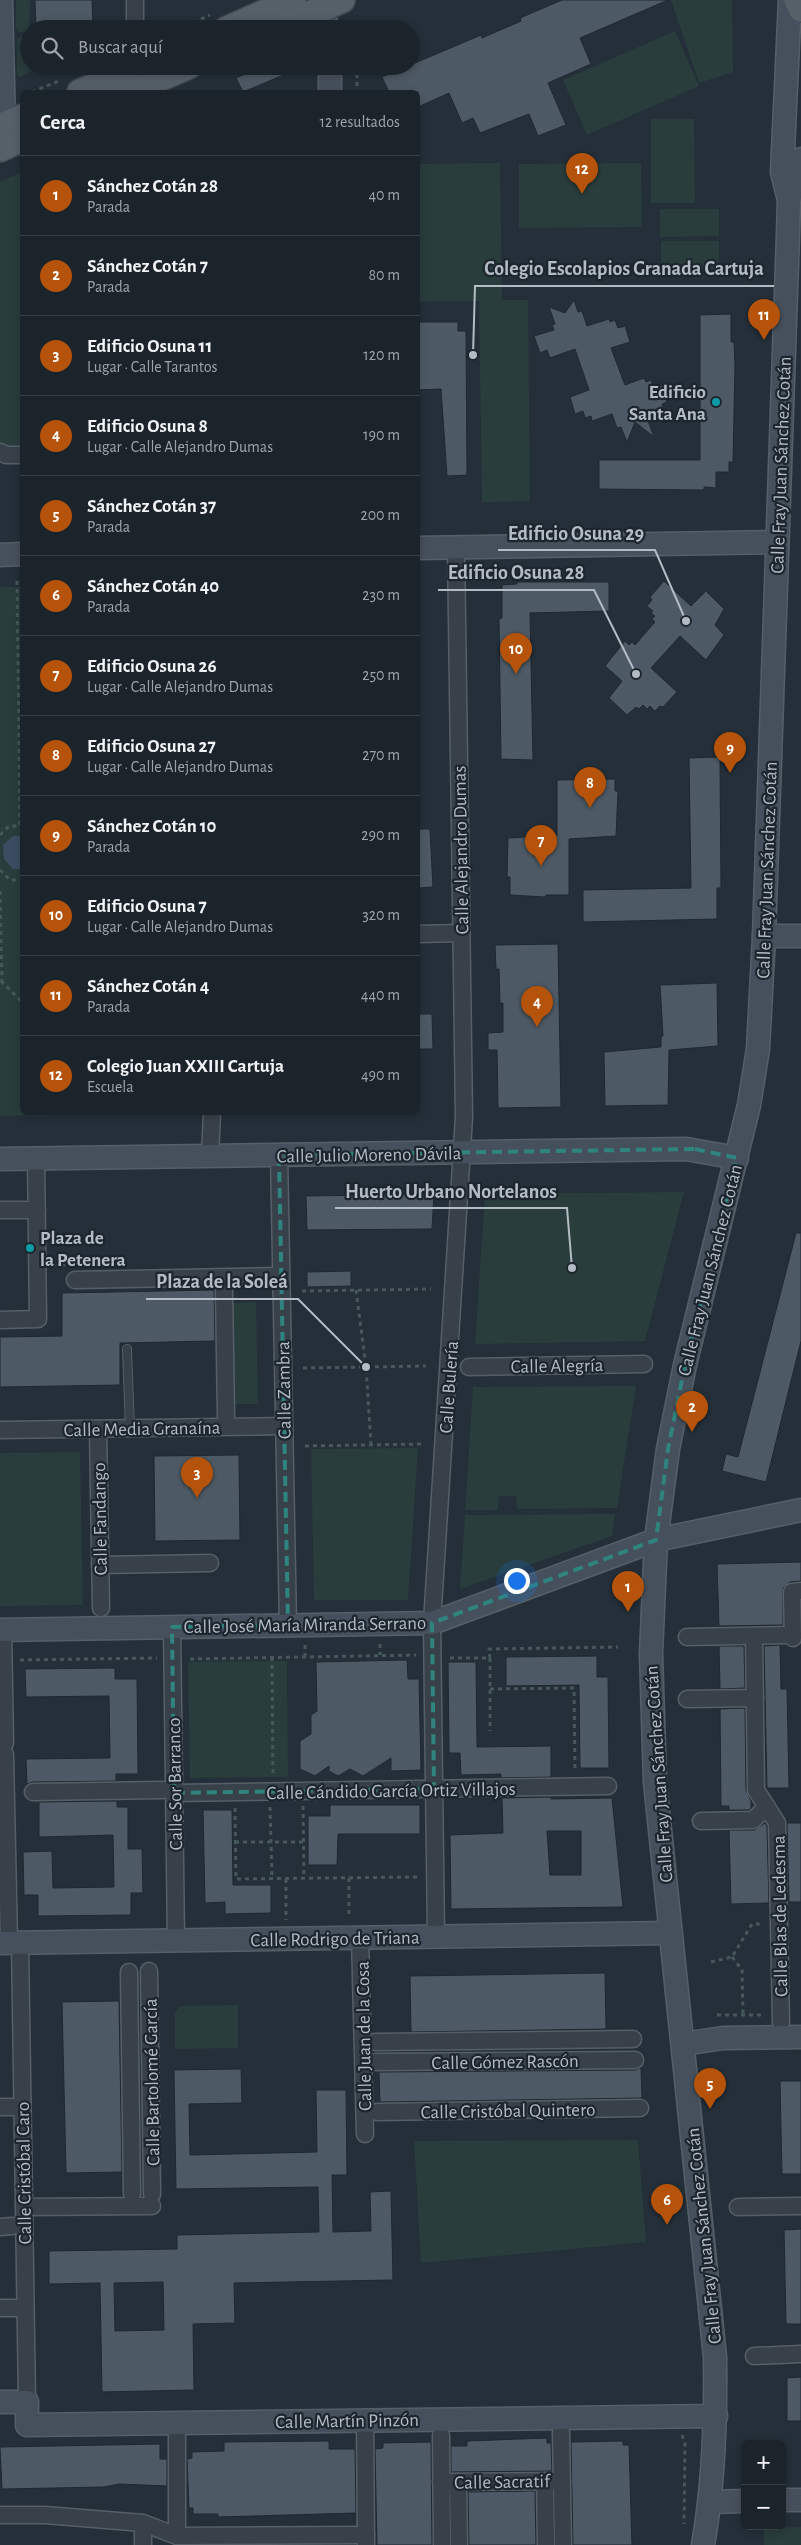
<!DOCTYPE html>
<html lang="es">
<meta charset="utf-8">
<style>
:root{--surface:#1b232b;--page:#242b33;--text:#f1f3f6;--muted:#a0a4a9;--line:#394047;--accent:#b45309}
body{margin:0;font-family:"Alegreya Sans",sans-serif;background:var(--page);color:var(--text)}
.controls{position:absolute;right:15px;bottom:15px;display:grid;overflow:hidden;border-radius:8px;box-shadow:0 2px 8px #0003}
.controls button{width:45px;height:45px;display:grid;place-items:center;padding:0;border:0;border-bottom:1px solid var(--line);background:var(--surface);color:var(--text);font:25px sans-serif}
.you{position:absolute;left:516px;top:1580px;width:18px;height:18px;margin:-12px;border:4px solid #fff;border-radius:50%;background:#1a73e8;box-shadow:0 0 0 8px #1a73e833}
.badge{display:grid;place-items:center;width:32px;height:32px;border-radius:50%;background:var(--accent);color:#fff;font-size:16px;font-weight:700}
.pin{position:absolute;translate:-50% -41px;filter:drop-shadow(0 1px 2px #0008)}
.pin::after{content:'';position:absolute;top:26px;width:18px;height:15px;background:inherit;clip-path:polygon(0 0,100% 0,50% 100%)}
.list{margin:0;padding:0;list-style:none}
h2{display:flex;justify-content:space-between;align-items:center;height:65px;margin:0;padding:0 20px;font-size:21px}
h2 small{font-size:16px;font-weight:400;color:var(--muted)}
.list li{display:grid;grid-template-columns:32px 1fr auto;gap:15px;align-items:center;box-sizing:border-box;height:80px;padding:0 20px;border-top:1px solid var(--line)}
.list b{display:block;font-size:19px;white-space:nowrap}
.list p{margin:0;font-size:16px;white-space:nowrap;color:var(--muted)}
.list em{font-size:16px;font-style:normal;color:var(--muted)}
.icon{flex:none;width:28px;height:28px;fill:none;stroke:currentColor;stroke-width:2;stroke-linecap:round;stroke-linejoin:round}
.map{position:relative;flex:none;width:801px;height:2545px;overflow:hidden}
.search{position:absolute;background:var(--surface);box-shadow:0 2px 8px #0003;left:20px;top:20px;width:400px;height:55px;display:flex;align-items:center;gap:12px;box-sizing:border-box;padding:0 18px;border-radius:28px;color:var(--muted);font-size:19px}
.panel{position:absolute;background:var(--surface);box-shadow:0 2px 8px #0003;left:20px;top:90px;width:400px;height:1025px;border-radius:8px}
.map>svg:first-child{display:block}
.green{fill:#293d3c}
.water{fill:#3b4e61}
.building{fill:#4d5964;stroke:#1f2830;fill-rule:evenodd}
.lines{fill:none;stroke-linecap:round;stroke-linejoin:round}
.lane-casing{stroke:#565f67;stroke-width:10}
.street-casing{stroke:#565f67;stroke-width:19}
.secondary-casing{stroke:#565f67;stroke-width:25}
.primary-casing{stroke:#414a52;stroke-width:28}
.path{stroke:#465859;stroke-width:3;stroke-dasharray:4 4;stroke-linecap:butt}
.lane{stroke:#384149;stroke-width:8}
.street{stroke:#384149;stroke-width:16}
.secondary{stroke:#46505c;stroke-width:22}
.primary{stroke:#566069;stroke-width:25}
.marked{fill:none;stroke:#30847f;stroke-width:4;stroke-dasharray:10 6;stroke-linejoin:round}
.culture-dot{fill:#0f9aa8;stroke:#1d262e;stroke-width:2}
.labels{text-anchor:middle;stroke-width:4.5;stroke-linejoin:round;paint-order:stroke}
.poi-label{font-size:19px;font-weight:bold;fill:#b3bcc5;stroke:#1d262e;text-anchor:end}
.street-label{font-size:19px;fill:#b3bcc5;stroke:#1d262e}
.leader{fill:none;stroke:#b3bcc5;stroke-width:2}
.callout-dot{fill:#b3bcc5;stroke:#1d262e;stroke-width:2}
.callout-label{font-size:20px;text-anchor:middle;font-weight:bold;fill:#b3bcc5;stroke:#1d262e;stroke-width:4.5;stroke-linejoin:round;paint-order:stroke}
</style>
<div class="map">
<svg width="801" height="2545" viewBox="0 0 801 2545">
<rect width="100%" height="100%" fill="#242f39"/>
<g class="green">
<polygon points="16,0 30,0 29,32 19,32 16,28"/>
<polygon points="671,0 732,0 733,72 699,83"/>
<polygon points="675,31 699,86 587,135 563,80"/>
<polygon points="21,36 29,36 29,66 41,66 20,77 17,75 17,39"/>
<polygon points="651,119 694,119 695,203 651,203"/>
<polygon points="500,163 502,300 528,300 530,501 482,502 479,301 418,301 418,164"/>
<polygon points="641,163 642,227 519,228 519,164"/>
<polygon points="22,172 22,449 5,449 0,444 0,182"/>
<polygon points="660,209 719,209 719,236 660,237"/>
<rect x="661" y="241" width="58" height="28"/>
<polygon points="0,587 22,587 22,1112 188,1113 0,1116"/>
<polygon points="684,1192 645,1341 475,1344 485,1194"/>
<polygon points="256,1302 258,1404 234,1404 232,1303"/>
<polygon points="636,1386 617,1508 517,1509 516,1496 499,1496 498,1510 465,1510 473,1387"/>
<polygon points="418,1448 408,1600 314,1600 311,1449"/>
<polygon points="80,1452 83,1605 0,1606 0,1453"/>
<polygon points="615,1514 612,1536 460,1589 465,1515"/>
<polygon points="287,1661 288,1777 190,1778 188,1662"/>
<polygon points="238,2005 238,2048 175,2049 175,2013 180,2006"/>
<polygon points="638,2140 646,2242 421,2263 414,2141"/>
<polygon points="801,2527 801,2545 764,2545 764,2528"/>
</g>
<polygon class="water" points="13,836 22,836 22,869 13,869 4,859 3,845"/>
<g class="building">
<polygon points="35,0 92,0 93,28 36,29"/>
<polygon points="562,0 668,0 580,38 591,64 548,83 566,125 538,136 529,114 480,133 473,118 462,123 449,93 418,107 418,92 389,92 382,77 481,35 482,38 521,21 520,18"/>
<polygon points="264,66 305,66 243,92 236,78"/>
<polygon points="574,300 578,312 582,311 587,326 609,319 610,322 615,320 618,328 625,326 630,342 611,348 625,385 644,378 646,382 651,380 654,388 662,385 667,402 662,404 663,407 648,412 646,415 654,437 635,422 627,442 621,427 617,428 612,414 592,421 591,416 585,418 583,411 575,414 570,397 589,390 575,349 550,358 547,350 540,353 534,336 554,330 552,325 555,324 549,307 565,313"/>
<polygon points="731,314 731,342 734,342 735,365 733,462 729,462 729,472 716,472 716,488 704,487 704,490 599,489 599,460 700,460 700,315"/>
<polygon points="418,322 458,322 458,331 466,331 467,475 447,476 441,389 418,390"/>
<polygon points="664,581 691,606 706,591 724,609 715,625 724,635 706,660 680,636 651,668 677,692 663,707 660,706 655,711 650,706 647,709 643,705 639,709 636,707 627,715 609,698 622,681 605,666 625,641 629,645 632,642 635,645 655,622 652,619 655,616 651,613 653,611 647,606 652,600 650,597"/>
<polygon points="517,582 609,582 609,611 530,613 533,760 501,759 499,619 502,618 502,585 517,584"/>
<polygon points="720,757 721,888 717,888 717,919 583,922 583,890 691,888 689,758"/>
<polygon points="615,779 615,791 618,791 616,836 569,839 569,895 546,895 545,897 510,895 510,877 507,877 508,838 557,835 557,780"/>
<polygon points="418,829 430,829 433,887 418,888"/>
<polygon points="558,944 561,1107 498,1108 497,1050 488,1050 488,1033 503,1032 503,1003 500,1003 499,969 496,969 495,945"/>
<polygon points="717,983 718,1046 669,1050 668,1105 605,1106 604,1052 661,1047 661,1037 663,1036 660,985"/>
<polygon points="418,1014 432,1014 433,1049 418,1049"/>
<polygon points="434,1194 432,1229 307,1230 306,1196"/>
<polygon points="796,1233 801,1233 801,1341 766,1482 722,1471 726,1454 738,1457"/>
<polygon points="351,1271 351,1286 307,1287 307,1272"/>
<polygon points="214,1290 215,1341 120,1343 120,1385 0,1387 0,1337 62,1336 62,1293"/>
<polygon points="239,1455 240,1540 155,1541 154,1456"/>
<polygon points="801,1562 801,1581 790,1582 783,1588 783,1625 719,1626 717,1564"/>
<polygon points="780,1645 781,1689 787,1689 789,1788 767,1788 764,1646"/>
<polygon points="719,1646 744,1646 745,1688 720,1689"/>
<polygon points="597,1656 597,1677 608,1677 609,1768 580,1768 579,1685 506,1686 506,1657"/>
<polygon points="407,1660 408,1679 419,1679 421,1770 391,1771 391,1758 363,1776 350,1769 338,1776 329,1771 329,1766 315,1776 300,1769 300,1741 311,1734 311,1715 317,1711 316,1662"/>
<polygon points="448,1662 476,1662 477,1747 551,1746 551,1777 501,1778 501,1774 461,1775 460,1753 449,1753"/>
<polygon points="115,1668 115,1679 137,1679 138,1774 116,1774 116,1781 33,1782 27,1784 26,1759 110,1758 109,1696 26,1697 25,1669"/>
<polygon points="745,1708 746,1790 751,1801 751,1808 749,1810 729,1810 729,1806 721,1806 720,1709"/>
<path d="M 551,1797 L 551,1799 L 612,1798 L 623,1907 L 451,1909 L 450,1835 L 503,1833 L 502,1798 ZM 547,1831 L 581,1831 L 581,1875 L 550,1875 Z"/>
<polygon points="117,1801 117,1807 128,1807 128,1849 142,1849 143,1893 131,1893 131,1915 38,1916 38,1895 24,1895 23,1852 52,1851 53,1888 114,1887 113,1835 39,1837 39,1802"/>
<polygon points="330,1805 420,1805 420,1834 338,1834 337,1865 308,1865 308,1816 330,1816"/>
<polygon points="203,1810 232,1810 233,1885 271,1885 271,1913 225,1914 225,1902 205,1903"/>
<polygon points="765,1823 767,1826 769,1903 731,1904 729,1830 754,1830"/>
<polygon points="787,1823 801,1823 801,1902 789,1902"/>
<polygon points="605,1973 606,2029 411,2032 410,1976"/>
<polygon points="119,2001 122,2172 66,2173 62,2002"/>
<polygon points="641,2068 642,2098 380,2102 379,2072 635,2070"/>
<path d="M 241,2069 L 242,2103 L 189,2104 L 190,2155 L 317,2152 L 316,2090 L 346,2090 L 347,2175 L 332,2175 L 333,2232 L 371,2231 L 370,2192 L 391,2191 L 393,2280 L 234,2283 L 235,2323 L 193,2324 L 194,2390 L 102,2392 L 100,2283 L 49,2284 L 49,2251 L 177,2249 L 177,2235 L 319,2232 L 318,2187 L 176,2189 L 174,2070 ZM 163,2282 L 164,2330 L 115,2331 L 114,2283 Z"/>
<polygon points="780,2081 801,2081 801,2174 782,2174"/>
<polygon points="801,2229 801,2324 786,2324 784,2230"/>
<polygon points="801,2377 801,2421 787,2421 787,2378"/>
<polygon points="547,2438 547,2443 551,2443 552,2471 451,2472 451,2446 467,2446 467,2441"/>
<polygon points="329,2441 329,2449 355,2449 356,2513 218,2517 218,2514 193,2514 193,2508 189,2508 187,2459 192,2458 192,2452 224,2451 224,2442"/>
<polygon points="623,2441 623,2445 629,2445 632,2545 573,2545 571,2442"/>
<polygon points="431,2442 432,2545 377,2545 375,2449 383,2448 383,2443"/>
<polygon points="160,2444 160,2459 167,2459 167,2486 119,2484 104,2487 2,2489 0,2447"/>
<polygon points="535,2491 536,2545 469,2545 468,2492"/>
</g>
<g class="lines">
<defs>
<polyline id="lane" points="127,1349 130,1429"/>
<g id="street">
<polyline points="135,0 135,29"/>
<polyline points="0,452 6,455 22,455"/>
<polyline points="418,934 461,933"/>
<polyline points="279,1155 288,1625"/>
<polyline points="210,1156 212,1112"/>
<polyline points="0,1210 37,1210"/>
<polyline points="75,1280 281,1276"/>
<polyline points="224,1290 226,1417"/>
<polyline points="0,1320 38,1319 36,1158"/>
<polyline points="469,1367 644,1364"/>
<polyline points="98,1429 101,1608"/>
<polyline points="0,1430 284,1426"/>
<polyline points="100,1565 210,1563"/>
<polyline points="172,1627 176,1941"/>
<polyline points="3,1630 5,1743"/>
<polyline points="754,1636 756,1790 777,1823 781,2023"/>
<polyline points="687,1637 793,1635"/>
<polyline points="793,1638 792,1592 801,1591"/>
<polyline points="687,1699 755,1698"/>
<polyline points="5,1754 9,1943"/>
<polyline points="33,1792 163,1790"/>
<polyline points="174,1793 608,1786"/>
<polyline points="701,1821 753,1820 767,1807"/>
<polyline points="436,1937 432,1623 464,1117 456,547"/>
<polyline points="360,1938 365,2134"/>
<polyline points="20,1943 27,2402"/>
<polyline points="149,1971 152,2194"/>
<polyline points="129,1972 132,2194"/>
<polyline points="375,2042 633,2039"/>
<polyline points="376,2062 635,2060"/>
<polyline points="0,2107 22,2107"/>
<polyline points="377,2112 640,2108"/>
<polyline points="24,2207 152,2206"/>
<polyline points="738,2207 801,2206"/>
<polyline points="0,2227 12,2226"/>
<polyline points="0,2308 25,2308"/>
<polyline points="754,2356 801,2354"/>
<polyline points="365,2420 366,2545"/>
<polyline points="177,2423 177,2536"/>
<polyline points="561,2432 563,2545"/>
<polyline points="441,2435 442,2545"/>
<polyline points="545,2481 546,2545"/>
<polyline points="441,2482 562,2481"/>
<polyline points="458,2482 459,2545"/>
<polyline points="0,2515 45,2515 143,2523 177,2536 366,2535"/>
<polyline points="143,2523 143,2545"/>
</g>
<g id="secondary">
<polyline points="1,0 4,125"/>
<polyline points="322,9 328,29"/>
<polyline points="330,66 330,92"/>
<polyline points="789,200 801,159"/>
<polyline points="418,548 777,542"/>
<polyline points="0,555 22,554"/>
<polyline points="764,936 801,936"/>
<polyline points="0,1159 686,1149 737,1158"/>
<polyline points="0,1630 432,1623 656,1540 801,1510"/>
<polyline points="0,1943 670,1933"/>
<polyline points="683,2044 723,2038 801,2037"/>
<polyline points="0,2402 27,2402 27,2425 716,2416"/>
<polyline points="782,2500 801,2500"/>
<polyline points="711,2502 745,2501"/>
<path d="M 703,2545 C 714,2483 716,2421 715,2357 L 655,1782 L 651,1654 L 656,1540 L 668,1449 L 685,1365 L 749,1105 L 758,1049 L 764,936 L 788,234 L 789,200 L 782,172 L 790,0"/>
</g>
<g id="primary">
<polyline points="797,0 801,9"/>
<polyline points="227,29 293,0"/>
<polyline points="274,29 342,0"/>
<polyline points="80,92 141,66"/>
<polyline points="129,92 189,66"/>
<polyline points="0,127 22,117"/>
<polyline points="0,149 22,139"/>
</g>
</defs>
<use href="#lane" class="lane-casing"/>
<use href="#street" class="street-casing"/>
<use href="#secondary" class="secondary-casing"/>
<use href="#primary" class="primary-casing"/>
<g class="path">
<polyline points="356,20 356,29"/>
<polyline points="179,29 210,15"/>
<polyline points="357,66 357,92"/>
<polyline points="32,92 61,80"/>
<polyline points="17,581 20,826"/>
<polyline points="0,835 9,826 22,826"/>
<polyline points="0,870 10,880 22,880"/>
<polyline points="22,880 22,919"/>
<polyline points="0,891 2,982"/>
<polyline points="1,981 22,1002"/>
<polyline points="53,1265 67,1265"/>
<polyline points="356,1290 366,1367 371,1445"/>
<polyline points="302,1291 431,1289"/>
<polyline points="303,1368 426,1366"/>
<polyline points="305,1446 421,1444"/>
<polyline points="380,1644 380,1655"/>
<polyline points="305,1645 305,1657"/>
<polyline points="272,1657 273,1775"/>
<polyline points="450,1658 490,1658 489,1649 618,1647"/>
<polyline points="490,1658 490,1731"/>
<polyline points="190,1659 416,1655"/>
<polyline points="20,1660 157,1658"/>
<polyline points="490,1689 574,1688 575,1769"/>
<polyline points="303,1806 304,1878"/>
<polyline points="270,1807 272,1878"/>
<polyline points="235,1808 236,1879 418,1877"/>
<polyline points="235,1842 304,1842"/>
<polyline points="349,1878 349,1917"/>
<polyline points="286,1879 286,1920"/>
<polyline points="732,1957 742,1970 743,2015"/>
<polyline points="711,1962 732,1957 752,1924 763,1924"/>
<polyline points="717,2015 764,2015"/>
<polyline points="682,2435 685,2443 684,2524"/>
</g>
<use href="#lane" class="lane"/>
<use href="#street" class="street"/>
<use href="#secondary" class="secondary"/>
<use href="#primary" class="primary"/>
</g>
<path class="marked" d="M 695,1149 L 737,1158 L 685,1365 L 668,1449 L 656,1540 L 432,1623 L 434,1789 L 174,1793 L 172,1627 L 288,1625 L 279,1155 Z"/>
<g class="culture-dot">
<circle cx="716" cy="402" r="5"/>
<circle cx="30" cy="1248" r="5"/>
</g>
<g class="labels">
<g class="poi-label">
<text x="706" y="398">Edificio<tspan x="706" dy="22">Santa Ana</tspan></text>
<text x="40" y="1244" text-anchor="start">Plaza de<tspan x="40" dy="22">la Petenera</tspan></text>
</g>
<g class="street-label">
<text transform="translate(780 465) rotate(-88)" y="7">Calle Fray Juan Sánchez Cotán</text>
<text transform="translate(460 850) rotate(-91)" y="7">Calle Alejandro Dumas</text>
<text transform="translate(766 870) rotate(-88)" y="7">Calle Fray Juan Sánchez Cotán</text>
<text transform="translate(369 1154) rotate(-1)" y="7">Calle Julio Moreno Dávila</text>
<text transform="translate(709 1270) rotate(-76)" y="7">Calle Fray Juan Sánchez Cotán</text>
<text transform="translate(557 1365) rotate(-1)" y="7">Calle Alegría</text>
<text transform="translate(448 1387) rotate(-86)" y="7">Calle Bulería</text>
<text transform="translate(283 1390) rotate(-91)" y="7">Calle Zambra</text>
<text transform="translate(142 1428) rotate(-1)" y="7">Calle Media Granaína</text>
<text transform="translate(99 1519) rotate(-91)" y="7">Calle Fandango</text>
<text transform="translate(305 1624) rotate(-1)" y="7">Calle José María Miranda Serrano</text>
<text transform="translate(658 1774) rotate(-94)" y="7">Calle Fray Juan Sánchez Cotán</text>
<text transform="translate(174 1784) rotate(-91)" y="7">Calle Sor Barranco</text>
<text transform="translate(391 1790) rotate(-1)" y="7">Calle Cándido García Ortiz Villajos</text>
<text transform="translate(779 1916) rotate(-91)" y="7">Calle Blas de Ledesma</text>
<text transform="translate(335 1938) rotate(-1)" y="7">Calle Rodrigo de Triana</text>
<text transform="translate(363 2036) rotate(-91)" y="7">Calle Juan de la Cosa</text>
<text transform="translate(505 2061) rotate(-1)" y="7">Calle Gómez Rascón</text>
<text transform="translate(151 2082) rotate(-91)" y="7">Calle Bartolomé García</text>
<text transform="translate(508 2110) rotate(-1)" y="7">Calle Cristóbal Quintero</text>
<text transform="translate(23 2173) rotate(-91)" y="7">Calle Cristóbal Caro</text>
<text transform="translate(703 2236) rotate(-96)" y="7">Calle Fray Juan Sánchez Cotán</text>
<text transform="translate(347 2420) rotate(-1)" y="7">Calle Martín Pinzón</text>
<text transform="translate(502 2481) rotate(-1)" y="7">Calle Sacratif</text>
</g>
</g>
<path class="leader" d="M473 355L475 286H774M686 621L655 550H498M636 674L594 590H438M572 1268L567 1208H335M366 1367L298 1299H146"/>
<g class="callout-dot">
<circle cx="473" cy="355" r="5"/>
<circle cx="686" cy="621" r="5"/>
<circle cx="636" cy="674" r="5"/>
<circle cx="572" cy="1268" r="5"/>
<circle cx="366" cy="1367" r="5"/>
</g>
<g class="callout-label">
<text x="624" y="275">Colegio Escolapios Granada Cartuja</text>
<text x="576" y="540">Edificio Osuna 29</text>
<text x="516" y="579">Edificio Osuna 28</text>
<text x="451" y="1198">Huerto Urbano Nortelanos</text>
<text x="222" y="1288">Plaza de la Soleá</text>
</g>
</svg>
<div class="controls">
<button>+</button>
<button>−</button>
</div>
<div class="you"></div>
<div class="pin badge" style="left:628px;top:1612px">1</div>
<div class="pin badge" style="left:692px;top:1432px">2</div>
<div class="pin badge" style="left:197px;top:1498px">3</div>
<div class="pin badge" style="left:537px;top:1027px">4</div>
<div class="pin badge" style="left:710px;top:2109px">5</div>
<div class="pin badge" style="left:667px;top:2225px">6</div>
<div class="pin badge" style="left:541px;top:866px">7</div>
<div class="pin badge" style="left:590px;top:808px">8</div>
<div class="pin badge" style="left:730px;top:773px">9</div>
<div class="pin badge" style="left:516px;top:674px">10</div>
<div class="pin badge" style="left:764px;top:340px">11</div>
<div class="pin badge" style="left:582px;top:194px">12</div>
<div class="search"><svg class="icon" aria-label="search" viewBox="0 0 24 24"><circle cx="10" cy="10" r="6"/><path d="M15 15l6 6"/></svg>Buscar aquí</div>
<section class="panel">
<h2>Cerca<small>12 resultados</small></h2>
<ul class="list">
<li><span class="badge">1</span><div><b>Sánchez Cotán 28</b><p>Parada</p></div><em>40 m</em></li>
<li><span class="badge">2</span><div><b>Sánchez Cotán 7</b><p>Parada</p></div><em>80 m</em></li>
<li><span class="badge">3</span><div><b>Edificio Osuna 11</b><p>Lugar · Calle Tarantos</p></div><em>120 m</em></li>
<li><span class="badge">4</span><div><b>Edificio Osuna 8</b><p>Lugar · Calle Alejandro Dumas</p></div><em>190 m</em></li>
<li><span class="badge">5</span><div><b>Sánchez Cotán 37</b><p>Parada</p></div><em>200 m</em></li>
<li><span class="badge">6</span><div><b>Sánchez Cotán 40</b><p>Parada</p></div><em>230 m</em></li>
<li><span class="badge">7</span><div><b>Edificio Osuna 26</b><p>Lugar · Calle Alejandro Dumas</p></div><em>250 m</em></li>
<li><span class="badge">8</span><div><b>Edificio Osuna 27</b><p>Lugar · Calle Alejandro Dumas</p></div><em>270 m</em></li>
<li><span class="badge">9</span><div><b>Sánchez Cotán 10</b><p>Parada</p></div><em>290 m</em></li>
<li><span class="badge">10</span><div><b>Edificio Osuna 7</b><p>Lugar · Calle Alejandro Dumas</p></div><em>320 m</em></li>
<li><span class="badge">11</span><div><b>Sánchez Cotán 4</b><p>Parada</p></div><em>440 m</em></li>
<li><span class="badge">12</span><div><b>Colegio Juan XXIII Cartuja</b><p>Escuela</p></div><em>490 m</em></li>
</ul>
</section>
</div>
